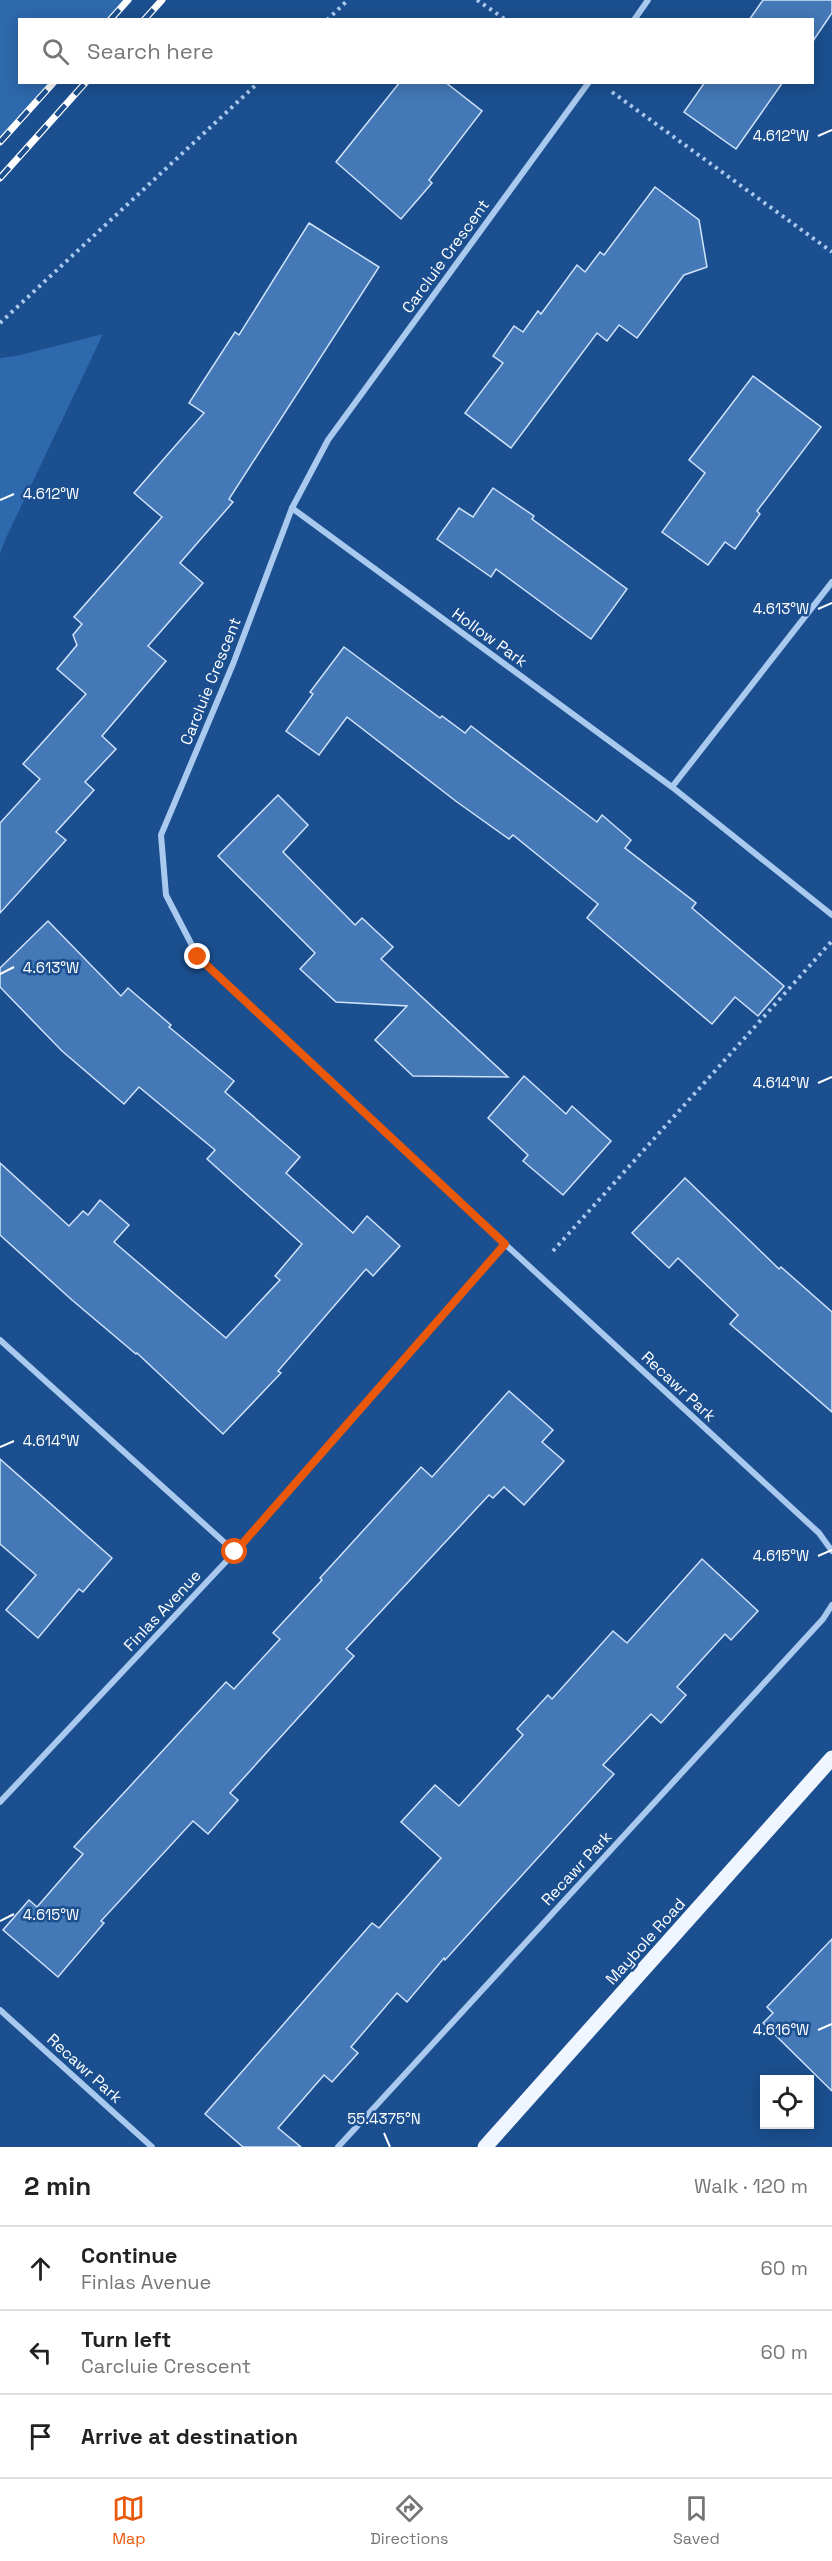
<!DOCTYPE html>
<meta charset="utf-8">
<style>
:root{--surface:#fff;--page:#f2f2f2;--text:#222;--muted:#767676;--line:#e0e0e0;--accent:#ea580c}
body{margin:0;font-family:"Space Grotesk",sans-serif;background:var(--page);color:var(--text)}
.controls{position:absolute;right:18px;bottom:18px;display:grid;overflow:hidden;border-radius:0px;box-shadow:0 3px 15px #0003}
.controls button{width:54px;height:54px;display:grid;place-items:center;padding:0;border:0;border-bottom:2px solid var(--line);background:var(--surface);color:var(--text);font:30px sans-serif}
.stop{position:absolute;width:18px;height:18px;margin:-14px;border:4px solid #ea580c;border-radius:50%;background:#fff}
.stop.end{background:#ea580c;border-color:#fff;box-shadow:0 2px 6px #0008}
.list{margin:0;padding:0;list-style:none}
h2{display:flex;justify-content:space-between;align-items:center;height:78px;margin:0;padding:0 24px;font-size:26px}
h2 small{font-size:20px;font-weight:400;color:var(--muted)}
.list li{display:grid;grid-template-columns:39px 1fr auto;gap:18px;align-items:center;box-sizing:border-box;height:84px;padding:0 24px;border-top:2px solid var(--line)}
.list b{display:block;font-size:22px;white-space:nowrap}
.list p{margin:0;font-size:20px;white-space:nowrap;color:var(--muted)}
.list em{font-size:20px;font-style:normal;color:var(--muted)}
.icon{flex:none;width:33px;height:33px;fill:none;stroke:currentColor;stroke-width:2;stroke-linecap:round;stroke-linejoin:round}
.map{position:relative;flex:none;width:832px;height:2147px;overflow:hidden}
.search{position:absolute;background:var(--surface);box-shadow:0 3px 15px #0003;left:18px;right:18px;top:18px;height:66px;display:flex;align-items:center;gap:15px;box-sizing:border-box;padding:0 21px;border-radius:0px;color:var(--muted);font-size:22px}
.sheet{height:330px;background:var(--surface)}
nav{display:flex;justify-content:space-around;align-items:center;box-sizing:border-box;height:84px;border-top:2px solid var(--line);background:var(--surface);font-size:16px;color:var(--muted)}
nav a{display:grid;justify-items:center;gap:3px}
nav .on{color:var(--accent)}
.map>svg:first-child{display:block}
.green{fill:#2e69ad}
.building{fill:#4478b7;stroke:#cfe3fa;stroke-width:1.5}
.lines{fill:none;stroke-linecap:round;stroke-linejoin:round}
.path{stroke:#a9c9ee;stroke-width:4;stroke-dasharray:3 4.5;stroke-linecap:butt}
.minor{stroke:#a9c9ee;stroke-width:6}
.primary{stroke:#f0f6ff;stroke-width:15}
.rail-casing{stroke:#fff;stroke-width:7}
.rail{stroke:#1b4f8f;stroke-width:4.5;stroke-dasharray:14;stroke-linecap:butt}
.route{stroke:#ea580c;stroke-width:8}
.ticks{fill:none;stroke:#fff;stroke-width:2}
.labels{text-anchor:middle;stroke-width:5;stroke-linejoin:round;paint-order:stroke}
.street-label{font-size:16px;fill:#fff;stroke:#1b4f8f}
.ticks-label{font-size:15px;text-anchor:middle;fill:#fff;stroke:#1b4f8f;stroke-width:5;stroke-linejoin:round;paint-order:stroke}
</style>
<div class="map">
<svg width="832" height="2147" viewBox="0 0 832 2147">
<rect width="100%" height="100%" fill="#1b4f8f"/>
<g class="green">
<polygon points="0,0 127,0 110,19 20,20 20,82 53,83 0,141"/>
<polygon points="103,334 6,538 0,554 0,358 16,356"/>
</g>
<g class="building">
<polygon points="763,0 832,0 832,13 813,41 813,20 749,20"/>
<polygon points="400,82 445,82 482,111 429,180 432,183 401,219 336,162"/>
<polygon points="705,82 783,82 736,149 684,112"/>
<polygon points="655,187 699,220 707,267 684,275 637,338 619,325 607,341 597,333 511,448 465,413 503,363 493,356 514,326 523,332 538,311 541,314 577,265 585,272 600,252 604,255"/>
<polygon points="309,223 379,267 229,499 233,502 180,563 203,583 148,646 166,661 102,736 116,749 85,782 94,790 56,832 66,840 0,913 0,823 40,779 23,764 86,694 57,669 77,645 73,635 82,624 74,617 162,517 134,493 204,413 189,403 235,332 239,335"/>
<polygon points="753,376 821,427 757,511 760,514 735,549 725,542 708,565 662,532 705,473 689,460"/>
<polygon points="493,488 534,516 532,519 627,589 591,639 496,569 491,577 437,539 459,508 473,517"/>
<polygon points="344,647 440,718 442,716 465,733 471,726 597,822 602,815 631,840 625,848 696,903 692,908 784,986 758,1016 735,997 712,1024 587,918 598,904 513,835 509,839 457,802 347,717 319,755 286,731 313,694 310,692"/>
<polygon points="278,795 308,825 283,852 355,925 362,918 393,947 381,959 508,1077 413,1076 375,1040 407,1006 336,1002 300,969 315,953 218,856"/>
<polygon points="48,921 121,996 128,988 171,1025 169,1027 234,1081 225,1092 300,1157 286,1173 353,1233 367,1216 400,1246 373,1276 366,1269 278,1371 281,1373 223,1434 137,1353 136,1354 72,1300 0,1235 0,1163 69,1226 83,1211 88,1215 100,1200 129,1225 114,1242 226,1338 280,1280 275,1276 302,1244 207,1159 215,1150 139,1087 124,1104 62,1051 0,987 0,968"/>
<polygon points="524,1076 566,1114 572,1106 611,1141 563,1195 523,1161 528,1155 488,1118"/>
<polygon points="685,1178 779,1269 781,1267 832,1312 832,1412 730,1324 738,1315 678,1258 669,1268 632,1233"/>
<polygon points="509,1391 553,1430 542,1442 564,1461 524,1505 504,1487 493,1498 489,1495 346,1649 354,1656 230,1793 238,1800 208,1834 193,1821 101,1921 104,1923 58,1977 3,1930 29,1900 37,1907 83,1854 74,1847 226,1682 234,1689 280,1639 273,1633 322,1580 320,1578 421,1467 432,1477"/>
<polygon points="0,1459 112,1558 83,1592 79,1589 38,1638 6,1610 36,1575 0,1544"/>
<polygon points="702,1559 758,1611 731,1640 725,1634 677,1687 686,1695 661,1723 651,1714 603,1765 614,1774 445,1960 444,1958 407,2002 397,1993 351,2047 358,2053 332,2082 324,2075 278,2128 301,2147 243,2147 205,2114 372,1923 379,1928 441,1858 401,1822 435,1785 459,1806 523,1735 517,1729 548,1695 552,1699 613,1631 627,1643"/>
<polygon points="832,1939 832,2091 763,2023 773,2013 767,2007"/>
</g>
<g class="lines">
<g class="path">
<polyline points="477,0 506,20"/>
<polyline points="327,20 348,0"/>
<polyline points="612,92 832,252"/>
<polyline points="0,323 259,82"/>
<polyline points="553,1251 831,942"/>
</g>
<g class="minor">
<polyline points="634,20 648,0"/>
<polyline points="589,82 328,440 292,508 233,664 161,835 166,895 198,957 505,1244 819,1533 832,1551"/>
<polyline points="292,508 672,787 832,915"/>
<polyline points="672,787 832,582"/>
<polyline points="0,1340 235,1552"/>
<polyline points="0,1802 235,1552 505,1244"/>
<polyline points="0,2010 152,2147"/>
<polyline points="338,2147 823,1619 832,1605"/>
</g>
<polyline class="primary" points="485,2147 832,1758"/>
<defs>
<g id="rail">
<polyline points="110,20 128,0"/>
<polyline points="144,20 162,0"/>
<polyline points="0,142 54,82"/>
<polyline points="0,178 86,82"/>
</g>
</defs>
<use href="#rail" class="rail-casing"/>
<use href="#rail" class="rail"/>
</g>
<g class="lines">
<polyline class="route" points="198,957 505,1244 235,1552"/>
</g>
<path class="ticks" d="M 818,136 L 832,130M 0,500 L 14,494M 818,609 L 832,603M 0,974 L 14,967M 818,1083 L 832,1077M 0,1447 L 14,1441M 818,1556 L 832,1550M 0,1921 L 14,1914M 818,2030 L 832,2024M 384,2133 L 390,2147"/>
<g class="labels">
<g class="street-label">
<text transform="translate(445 256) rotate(-54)" y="6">Carcluie Crescent</text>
<text transform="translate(490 637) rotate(36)" y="6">Hollow Park</text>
<text transform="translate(210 681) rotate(-68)" y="6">Carcluie Crescent</text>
<text transform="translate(679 1386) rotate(43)" y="6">Recawr Park</text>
<text transform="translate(162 1610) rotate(-47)" y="6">Finlas Avenue</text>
<text transform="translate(576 1868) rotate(-47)" y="6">Recawr Park</text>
<text transform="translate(645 1941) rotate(-48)" y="6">Maybole Road</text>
<text transform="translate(85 2068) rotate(42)" y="6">Recawr Park</text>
</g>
</g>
<g class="ticks-label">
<text x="781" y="141">4.612°W</text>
<text x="51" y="499">4.612°W</text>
<text x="781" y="614">4.613°W</text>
<text x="51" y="973">4.613°W</text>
<text x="781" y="1088">4.614°W</text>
<text x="51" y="1446">4.614°W</text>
<text x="781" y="1561">4.615°W</text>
<text x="51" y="1920">4.615°W</text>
<text x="781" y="2035">4.616°W</text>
<text x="384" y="2124">55.4375°N</text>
</g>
</svg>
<div class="controls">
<button><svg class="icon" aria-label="locate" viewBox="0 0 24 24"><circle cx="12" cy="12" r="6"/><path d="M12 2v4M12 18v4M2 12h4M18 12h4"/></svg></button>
</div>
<div class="stop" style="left:235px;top:1552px"></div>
<div class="stop end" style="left:198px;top:957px"></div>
<div class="search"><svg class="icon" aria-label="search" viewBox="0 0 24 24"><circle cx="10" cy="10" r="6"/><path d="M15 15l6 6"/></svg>Search here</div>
</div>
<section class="sheet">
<h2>2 min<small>Walk · 120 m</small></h2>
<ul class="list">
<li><svg class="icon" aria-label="ahead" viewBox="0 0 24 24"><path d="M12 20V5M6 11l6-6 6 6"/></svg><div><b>Continue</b><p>Finlas Avenue</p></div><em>60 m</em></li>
<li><svg class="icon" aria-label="left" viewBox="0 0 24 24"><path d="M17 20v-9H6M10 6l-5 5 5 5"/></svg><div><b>Turn left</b><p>Carcluie Crescent</p></div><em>60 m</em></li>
<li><svg class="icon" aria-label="arrive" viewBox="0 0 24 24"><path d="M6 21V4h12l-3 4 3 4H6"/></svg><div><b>Arrive at destination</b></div></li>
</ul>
</section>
<nav>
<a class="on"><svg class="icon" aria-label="map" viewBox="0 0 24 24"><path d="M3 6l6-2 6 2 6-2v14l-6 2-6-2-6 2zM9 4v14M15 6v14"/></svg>Map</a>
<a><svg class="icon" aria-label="directions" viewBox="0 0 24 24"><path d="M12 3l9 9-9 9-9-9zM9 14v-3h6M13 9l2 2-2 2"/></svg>Directions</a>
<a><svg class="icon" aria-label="saved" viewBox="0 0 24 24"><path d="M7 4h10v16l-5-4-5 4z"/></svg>Saved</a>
</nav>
